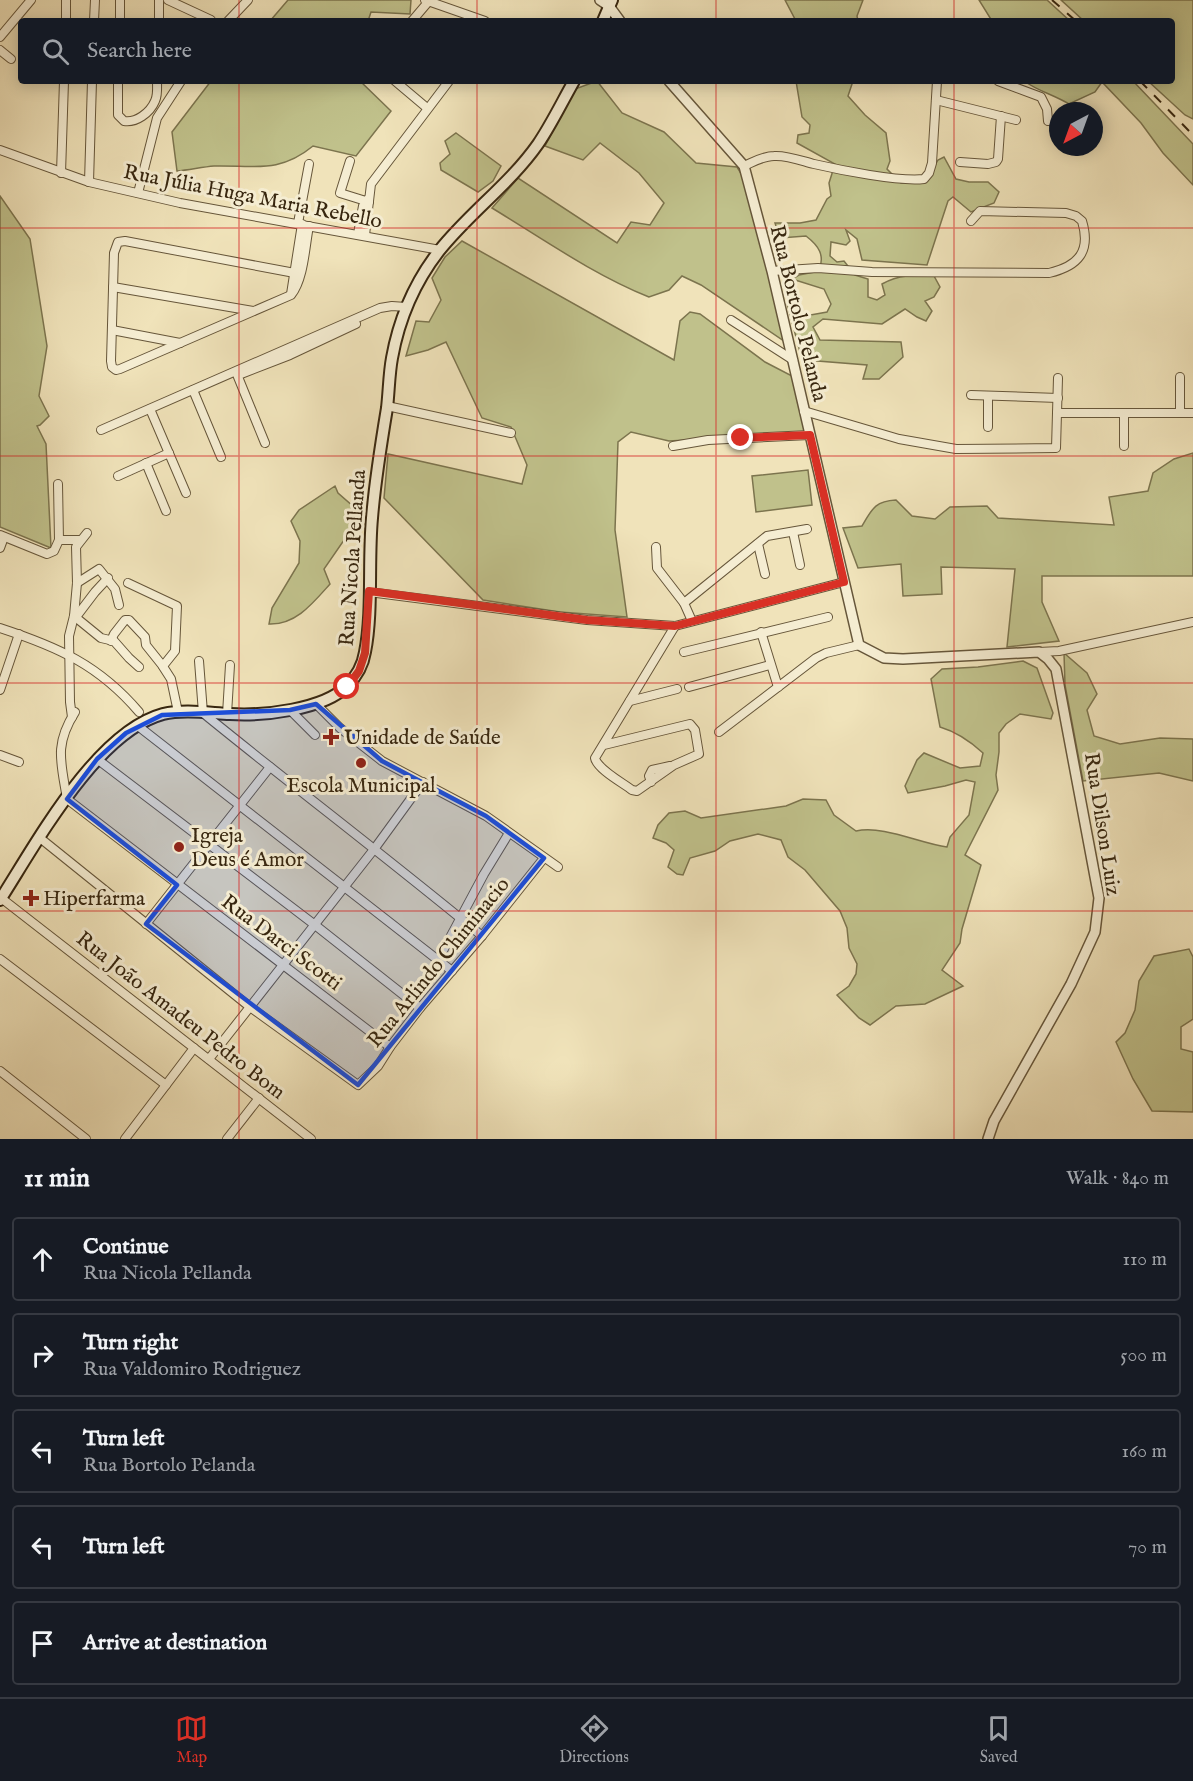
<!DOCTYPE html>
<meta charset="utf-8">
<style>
:root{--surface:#171b24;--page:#20242c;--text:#f1f3f6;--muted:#9ea1a6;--line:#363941;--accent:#d93025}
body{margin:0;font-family:"IM FELL English",serif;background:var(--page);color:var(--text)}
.compass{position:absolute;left:1049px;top:102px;width:54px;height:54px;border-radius:50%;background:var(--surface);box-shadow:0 3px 15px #0003;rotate:221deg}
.stop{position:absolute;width:18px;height:18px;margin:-14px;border:4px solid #d93025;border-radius:50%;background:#fff}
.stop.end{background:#d93025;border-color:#fff;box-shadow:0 2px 6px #0008}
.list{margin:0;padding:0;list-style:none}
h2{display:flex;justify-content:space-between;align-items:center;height:78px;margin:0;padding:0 24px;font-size:26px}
h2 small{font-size:20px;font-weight:400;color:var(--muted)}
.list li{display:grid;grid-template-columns:39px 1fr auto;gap:18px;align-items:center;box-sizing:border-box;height:84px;margin:0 12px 12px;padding:0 12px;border:2px solid var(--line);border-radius:6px}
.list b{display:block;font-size:22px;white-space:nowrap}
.list p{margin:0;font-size:20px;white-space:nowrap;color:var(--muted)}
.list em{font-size:20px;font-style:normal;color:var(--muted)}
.icon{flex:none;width:33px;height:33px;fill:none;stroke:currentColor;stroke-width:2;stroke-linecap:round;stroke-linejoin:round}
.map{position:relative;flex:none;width:1193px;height:1139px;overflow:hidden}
.search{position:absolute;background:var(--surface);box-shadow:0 3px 15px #0003;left:18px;right:18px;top:18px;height:66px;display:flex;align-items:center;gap:15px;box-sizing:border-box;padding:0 21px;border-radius:6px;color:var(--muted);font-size:22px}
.sheet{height:558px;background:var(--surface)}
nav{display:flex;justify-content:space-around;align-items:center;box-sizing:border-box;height:84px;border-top:2px solid var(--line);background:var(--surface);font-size:16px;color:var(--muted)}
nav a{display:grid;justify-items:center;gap:3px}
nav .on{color:var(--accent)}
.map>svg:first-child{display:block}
.green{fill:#c0c18b;stroke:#7c744e;stroke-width:1.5}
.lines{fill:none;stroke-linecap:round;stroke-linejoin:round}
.minor-casing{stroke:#66563a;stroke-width:10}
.tertiary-casing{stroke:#66563a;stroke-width:12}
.secondary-casing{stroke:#382710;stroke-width:14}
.minor{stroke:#f5edd2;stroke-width:8}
.tertiary{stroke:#f5edd2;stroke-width:9}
.secondary{stroke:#f5edd2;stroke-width:10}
.rail{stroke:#382710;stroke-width:2;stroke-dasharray:10 10;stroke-linecap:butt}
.route{stroke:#d93025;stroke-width:8}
.marked{fill:#1d4ed8;fill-opacity:0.2;stroke:#1d4ed8;stroke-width:4.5;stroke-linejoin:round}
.grid{fill:none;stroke:#d62828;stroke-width:1.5;stroke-opacity:0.55}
.poi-dot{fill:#8f2418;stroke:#f5edd2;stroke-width:2}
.labels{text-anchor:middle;stroke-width:6;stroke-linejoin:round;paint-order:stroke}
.street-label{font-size:21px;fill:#382710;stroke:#f5edd2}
.poi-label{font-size:21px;fill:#382710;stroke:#f5edd2;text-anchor:start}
</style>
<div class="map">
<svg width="1193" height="1139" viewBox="0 0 1193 1139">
<rect width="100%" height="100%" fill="#f0e3ba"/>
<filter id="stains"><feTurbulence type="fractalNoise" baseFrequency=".00333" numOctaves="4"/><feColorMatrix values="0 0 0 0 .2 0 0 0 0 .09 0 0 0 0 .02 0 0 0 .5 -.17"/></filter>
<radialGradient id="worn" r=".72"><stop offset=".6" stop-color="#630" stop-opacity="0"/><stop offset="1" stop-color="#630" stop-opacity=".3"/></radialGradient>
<g class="green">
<polygon points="288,0 411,0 410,14 371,12 368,21 270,21"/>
<polygon points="785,0 863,0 857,16 858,21 796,21"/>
<polygon points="979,0 1047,0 1070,21 992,21"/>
<polygon points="1061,0 1193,0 1193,119 1185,115 1148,81 1172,81 1172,21 1084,21"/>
<path d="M 211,81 L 360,81 L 391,111 L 356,156 L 313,146 C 279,174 254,165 214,166 C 202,167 189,170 177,171 L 172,132 Z"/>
<path d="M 597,81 L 622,113 L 664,132 L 696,163 L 737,167 L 747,183 L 784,341 L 701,285 L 682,276 L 669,290 L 649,297 C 594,275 543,239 492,208 L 518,178 L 617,243 L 631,222 L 650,225 L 664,203 L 639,173 L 600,143 L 583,160 L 545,146 L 575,89 Z"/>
<path d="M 796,81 L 853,81 L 848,96 L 865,115 L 886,133 L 890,161 L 887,169 L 901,183 L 925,183 L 938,160 L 944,157 L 956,179 L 969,182 L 988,182 L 999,192 L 994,203 L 971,212 L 953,197 L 948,201 L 927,265 L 862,260 L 857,239 L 846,230 L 850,241 L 846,245 L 831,242 L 830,256 L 837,262 L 844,261 L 855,275 L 868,279 L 868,297 L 877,300 L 885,295 L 882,284 C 899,274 915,275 934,276 L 940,287 L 934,297 L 925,301 L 932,311 L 926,321 L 917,317 L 905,309 L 882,324 L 823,319 L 813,327 L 820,340 L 901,342 L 903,357 L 879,379 L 863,379 L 867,365 L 805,360 L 800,352 L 787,303 L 796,305 L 805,316 L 827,312 L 831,304 L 824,289 L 792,279 L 799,275 L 819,271 C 825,255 819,246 806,236 L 780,238 L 775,223 L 800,223 L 816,220 L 827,199 L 831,196 L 829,183 L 835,164 L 797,143 L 798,135 L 809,133 L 810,125 L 802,117 Z"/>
<path d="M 1024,81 L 1133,81 L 1193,144 L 1193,185 L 1163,153 L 1141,123 L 1102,82 L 1095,92 L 1069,104 C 1054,95 1038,91 1024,81 Z"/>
<polygon points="456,133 501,166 493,181 478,192 441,170 440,163 450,154 445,141"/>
<polygon points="0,196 30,239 47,346 39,396 49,416 40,425 37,426 46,444 51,548 0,527"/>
<polygon points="462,241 674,360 680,321 690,312 700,314 765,362 792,376 807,433 669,441 631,432 618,442 615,530 627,617 560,612 483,600 384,498 388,454 522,484 527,465 511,427 482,418 446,342 428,350 406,356 416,321 429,322 441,300 432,278 445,257"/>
<path d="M 1193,453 L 1193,576 L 1042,576 L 1042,602 L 1059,641 L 1007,647 L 1015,569 L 941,567 L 942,594 L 903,596 L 901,564 L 858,568 L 843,528 L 862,526 C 872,509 875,501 896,500 L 912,516 L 935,519 L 950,507 L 987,506 L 998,518 L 1114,525 L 1109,497 L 1148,491 L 1153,473 L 1174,459 Z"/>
<polygon points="808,470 812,505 756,512 752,476"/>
<path d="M 335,486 L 338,493 L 362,514 L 324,569 L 330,584 C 313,603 296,625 269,624 L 272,608 L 299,563 L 300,541 L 291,521 L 299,510 Z"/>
<polygon points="1064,653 1087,673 1097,694 1087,710 1094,736 1120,744 1160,738 1193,739 1193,781 1159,773 1083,781 1065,685"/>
<path d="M 1023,661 L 1037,668 L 1053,713 L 1051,719 L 1020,714 L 1006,724 L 999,733 L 999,752 L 996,775 L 998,790 L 965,855 L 981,865 L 962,929 L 960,943 L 942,970 L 963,986 L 925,1004 L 896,1006 L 870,1025 L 859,1018 L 837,995 L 849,986 L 856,974 L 857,964 L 849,948 L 847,928 L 840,911 L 805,870 L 788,857 L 781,840 L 758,834 L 730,841 L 715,851 L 690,858 L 683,875 L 677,874 L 668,867 L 674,850 L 666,843 L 653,838 L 658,825 L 669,813 L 685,811 L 701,818 L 786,806 L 803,799 L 826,800 L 834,815 L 856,831 C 883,825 919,843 947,847 L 950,837 L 969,815 L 975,782 L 966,780 L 945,786 L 908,793 L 905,786 L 917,760 L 924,753 L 960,768 L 980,766 L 983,753 C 970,741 957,732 940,727 L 931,679 L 942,669 L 978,667 Z"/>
<polygon points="1189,949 1193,957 1193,1019 1181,1027 1181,1049 1193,1052 1193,1112 1152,1111 1133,1079 1116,1042 1125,1033 1135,1010 1139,981 1154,956"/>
</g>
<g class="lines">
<defs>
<g id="minor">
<polyline points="168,0 211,20"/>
<polyline points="425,0 485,21"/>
<polyline points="66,21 66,0"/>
<polyline points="94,21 95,0"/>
<polyline points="120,21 120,0"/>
<polyline points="159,21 159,0"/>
<polyline points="228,21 248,0"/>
<polyline points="412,21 429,1"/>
<polyline points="0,37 31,0"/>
<polyline points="0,50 11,59"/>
<path d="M 118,81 L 118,115 L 124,121 C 136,123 150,113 155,101 C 158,95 157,87 157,81"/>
<polyline points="395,81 427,108"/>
<polyline points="998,81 1041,97 1047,109 1048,121"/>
<polyline points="936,100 1016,120"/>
<polyline points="0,150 89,182 180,203 440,250"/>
<polyline points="350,161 340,193 369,202"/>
<polyline points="960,162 988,164 996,162 998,159 1001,116"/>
<path d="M 744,166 C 753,162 763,156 774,156 C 787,155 802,161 814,164 C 840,170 899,182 924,179 L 929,173 L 932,163 L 937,81"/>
<polyline points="61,173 64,81"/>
<polyline points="89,182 92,81"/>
<polyline points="138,193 157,118 181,81"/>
<polyline points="298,223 309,164"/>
<polyline points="358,234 363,206 368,199"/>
<polyline points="365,235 371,184 449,81"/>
<path d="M 772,271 L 818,268 L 872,272 L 1049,273 C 1079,266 1091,251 1082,221 L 1076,216 L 1066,213 L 980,211 L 971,221"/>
<path d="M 300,274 L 125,241 L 118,242 L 114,253 L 111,361 L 112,367 L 116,370 L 120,369 L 291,295 C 304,279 305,246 309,226"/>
<polyline points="113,287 253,311"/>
<polyline points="291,294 302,224"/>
<polyline points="731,320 793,360"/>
<polyline points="112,330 180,343"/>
<polyline points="236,372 265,443"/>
<polyline points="241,374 290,355 356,324"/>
<polyline points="193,390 221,457"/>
<polyline points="971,395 1058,398"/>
<polyline points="988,396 988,427"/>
<polyline points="387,406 511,433"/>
<polyline points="150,409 186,493"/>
<polyline points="804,411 899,439 956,449 1056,448 1058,378"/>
<polyline points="1057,413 1193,413"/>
<polyline points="1124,413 1124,446"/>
<polyline points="1180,413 1180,377"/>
<polyline points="101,430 380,308 392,306 406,307"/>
<polyline points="673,446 708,440 810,435"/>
<polyline points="146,463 166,511"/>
<polyline points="118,476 169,453"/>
<polyline points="58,484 59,540"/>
<polyline points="793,532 800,565"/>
<polyline points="0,535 47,554 54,551 59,540 80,540"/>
<polyline points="758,544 765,574"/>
<polyline points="656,547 657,568 684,603"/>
<polyline points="0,548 4,537"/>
<polyline points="77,583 99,569 115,589 119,605"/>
<polyline points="128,583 177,606 175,651 163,666"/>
<polyline points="369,592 587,620 675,626 844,582"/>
<polyline points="74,616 101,638 114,641 129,658 139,667"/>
<polyline points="76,617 95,592 108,578"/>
<polyline points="692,621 684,603 767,536 807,529"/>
<path d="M 0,628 C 58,647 99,665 139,712"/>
<polyline points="761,632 778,687"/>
<polyline points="111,641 114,634 125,620 129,620 145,637 146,645 162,665 171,679 178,712"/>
<polyline points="684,652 828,617"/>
<polyline points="1039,652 1059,651 1193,622"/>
<path d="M 199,661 L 203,713 C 295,788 390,860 482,936"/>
<polyline points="689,687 770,665"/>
<polyline points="0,690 19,634"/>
<polyline points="630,701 677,689"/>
<polyline points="316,704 340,728 382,761 486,816 558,867"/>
<polyline points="290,710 315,735"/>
<path d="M 75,712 C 54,745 61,762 67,799 L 390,1047"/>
<polyline points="227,714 230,665"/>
<polyline points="72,717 70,702 69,636 74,616 77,583 76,547 87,533"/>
<polyline points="138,726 452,971"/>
<polyline points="719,732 816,658 826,653 859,645"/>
<path d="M 604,745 L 690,724 L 695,730 L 699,754 L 674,765 L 637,791 L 632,790 C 623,783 597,769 595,758 L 675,626"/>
<polyline points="0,755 19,762"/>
<polyline points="97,759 315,925 420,1008"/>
<polyline points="651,782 649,776 652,770 670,766"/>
<polyline points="40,838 250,1007 358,1085 378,1066 390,1047 420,1008 482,936 544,858"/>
<polyline points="1,898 311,1139"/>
<polyline points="146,924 270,767"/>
<polyline points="0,959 166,1085"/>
<polyline points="438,960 484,874 509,833"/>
<polyline points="209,1059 375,848 423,782"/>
<polyline points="0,1071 86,1139"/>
<polyline points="125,1139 194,1048"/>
<polyline points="227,1139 259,1098"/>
</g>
<g id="tertiary">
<polyline points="600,0 609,6 620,21"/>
<polyline points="669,81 744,166 772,271 859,645 884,658 903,659 1039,652 1048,659 1056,669 1099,898 1095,932 1071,984 994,1121 988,1139"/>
</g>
<g id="secondary">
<polyline points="603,21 612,0"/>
<path d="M 0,900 C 36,844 96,732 163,714 C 184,709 209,713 230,714 C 263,716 323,710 347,686 C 356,677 363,665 365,652 C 373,612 368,561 372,518 C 375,481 381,444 387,408 C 389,391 389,374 392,358 C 399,319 415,282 439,251 C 469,213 510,184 538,144 C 551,125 562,102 574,81"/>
</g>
</defs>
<use href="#minor" class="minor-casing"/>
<use href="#tertiary" class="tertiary-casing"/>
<use href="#secondary" class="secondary-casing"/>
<use href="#minor" class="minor"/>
<use href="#tertiary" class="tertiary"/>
<use href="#secondary" class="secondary"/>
<g class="rail">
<polyline points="1052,0 1076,21"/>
<polyline points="1140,81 1193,135"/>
</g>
</g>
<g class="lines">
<polyline class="route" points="347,687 359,671 365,653 369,591 587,620 675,626 844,582 810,435 741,438"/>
</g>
<path class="marked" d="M 316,704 L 382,761 L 486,816 L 544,858 L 358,1085 L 146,924 L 177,885 L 67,799 L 97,759 L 126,733 L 162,715 L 290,710 Z"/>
<path class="grid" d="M 239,0 L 239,21M 477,0 L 477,21M 716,0 L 716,21M 954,0 L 954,21M 239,81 L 239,1139M 477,81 L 477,1139M 716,81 L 716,1139M 954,81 L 954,1139M 0,228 L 1193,228M 0,456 L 1193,456M 0,683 L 1193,683M 0,911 L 1193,911"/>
<g class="poi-dot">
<path d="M328 728h6v6h6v6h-6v6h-6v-6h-6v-6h6z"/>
<circle cx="361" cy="763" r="6"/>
<circle cx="179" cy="847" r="6"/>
<path d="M28 889h6v6h6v6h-6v6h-6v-6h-6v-6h6z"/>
</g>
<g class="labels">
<g class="street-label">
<text transform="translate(253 196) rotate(11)" y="7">Rua Júlia Huga Maria Rebello</text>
<text transform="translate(799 313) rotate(76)" y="7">Rua Bortolo Pelanda</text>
<text transform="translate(352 558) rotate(-86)" y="7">Rua Nicola Pellanda</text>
<text transform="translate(1103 824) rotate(81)" y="7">Rua Dilson Luiz</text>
<text transform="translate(282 942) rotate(37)" y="7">Rua Darci Scotti</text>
<text transform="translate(438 962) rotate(-51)" y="7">Rua Arlindo Chiminacio</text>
<text transform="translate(181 1015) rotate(38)" y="7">Rua João Amadeu Pedro Bom</text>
</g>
<g class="poi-label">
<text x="344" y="744">Unidade de Saúde</text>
<text x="361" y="792" text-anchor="middle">Escola Municipal</text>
<text x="191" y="842">Igreja<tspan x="191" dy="24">Deus é Amor</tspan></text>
<text x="43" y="905">Hiperfarma</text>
</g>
</g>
<rect width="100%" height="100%" filter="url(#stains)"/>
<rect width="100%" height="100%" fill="url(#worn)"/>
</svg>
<svg class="compass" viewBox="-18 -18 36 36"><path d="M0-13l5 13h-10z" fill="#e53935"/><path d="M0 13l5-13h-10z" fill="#9ea1a6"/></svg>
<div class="stop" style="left:347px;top:687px"></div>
<div class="stop end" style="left:741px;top:438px"></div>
<div class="search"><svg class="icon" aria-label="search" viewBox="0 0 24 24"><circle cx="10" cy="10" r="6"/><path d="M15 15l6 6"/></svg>Search here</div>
</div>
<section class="sheet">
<h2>11 min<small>Walk · 840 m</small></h2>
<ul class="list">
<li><svg class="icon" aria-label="ahead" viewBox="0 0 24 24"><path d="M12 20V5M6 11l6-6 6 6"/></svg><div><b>Continue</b><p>Rua Nicola Pellanda</p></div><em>110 m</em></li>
<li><svg class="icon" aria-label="right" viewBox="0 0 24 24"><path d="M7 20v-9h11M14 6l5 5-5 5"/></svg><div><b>Turn right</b><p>Rua Valdomiro Rodriguez</p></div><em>500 m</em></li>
<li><svg class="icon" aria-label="left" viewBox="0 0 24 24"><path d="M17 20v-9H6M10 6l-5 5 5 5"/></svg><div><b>Turn left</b><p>Rua Bortolo Pelanda</p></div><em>160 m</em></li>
<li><svg class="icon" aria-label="left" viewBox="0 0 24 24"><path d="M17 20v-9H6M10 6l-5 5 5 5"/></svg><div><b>Turn left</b></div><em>70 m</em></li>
<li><svg class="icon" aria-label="arrive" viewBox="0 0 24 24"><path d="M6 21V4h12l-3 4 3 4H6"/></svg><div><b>Arrive at destination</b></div></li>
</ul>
</section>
<nav>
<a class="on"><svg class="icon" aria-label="map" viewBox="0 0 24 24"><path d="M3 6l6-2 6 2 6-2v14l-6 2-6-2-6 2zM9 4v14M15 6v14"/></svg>Map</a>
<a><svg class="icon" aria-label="directions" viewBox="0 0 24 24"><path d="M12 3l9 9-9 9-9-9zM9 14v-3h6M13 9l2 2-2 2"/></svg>Directions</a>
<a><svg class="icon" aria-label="saved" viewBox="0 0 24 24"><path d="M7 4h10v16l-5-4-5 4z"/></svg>Saved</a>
</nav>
